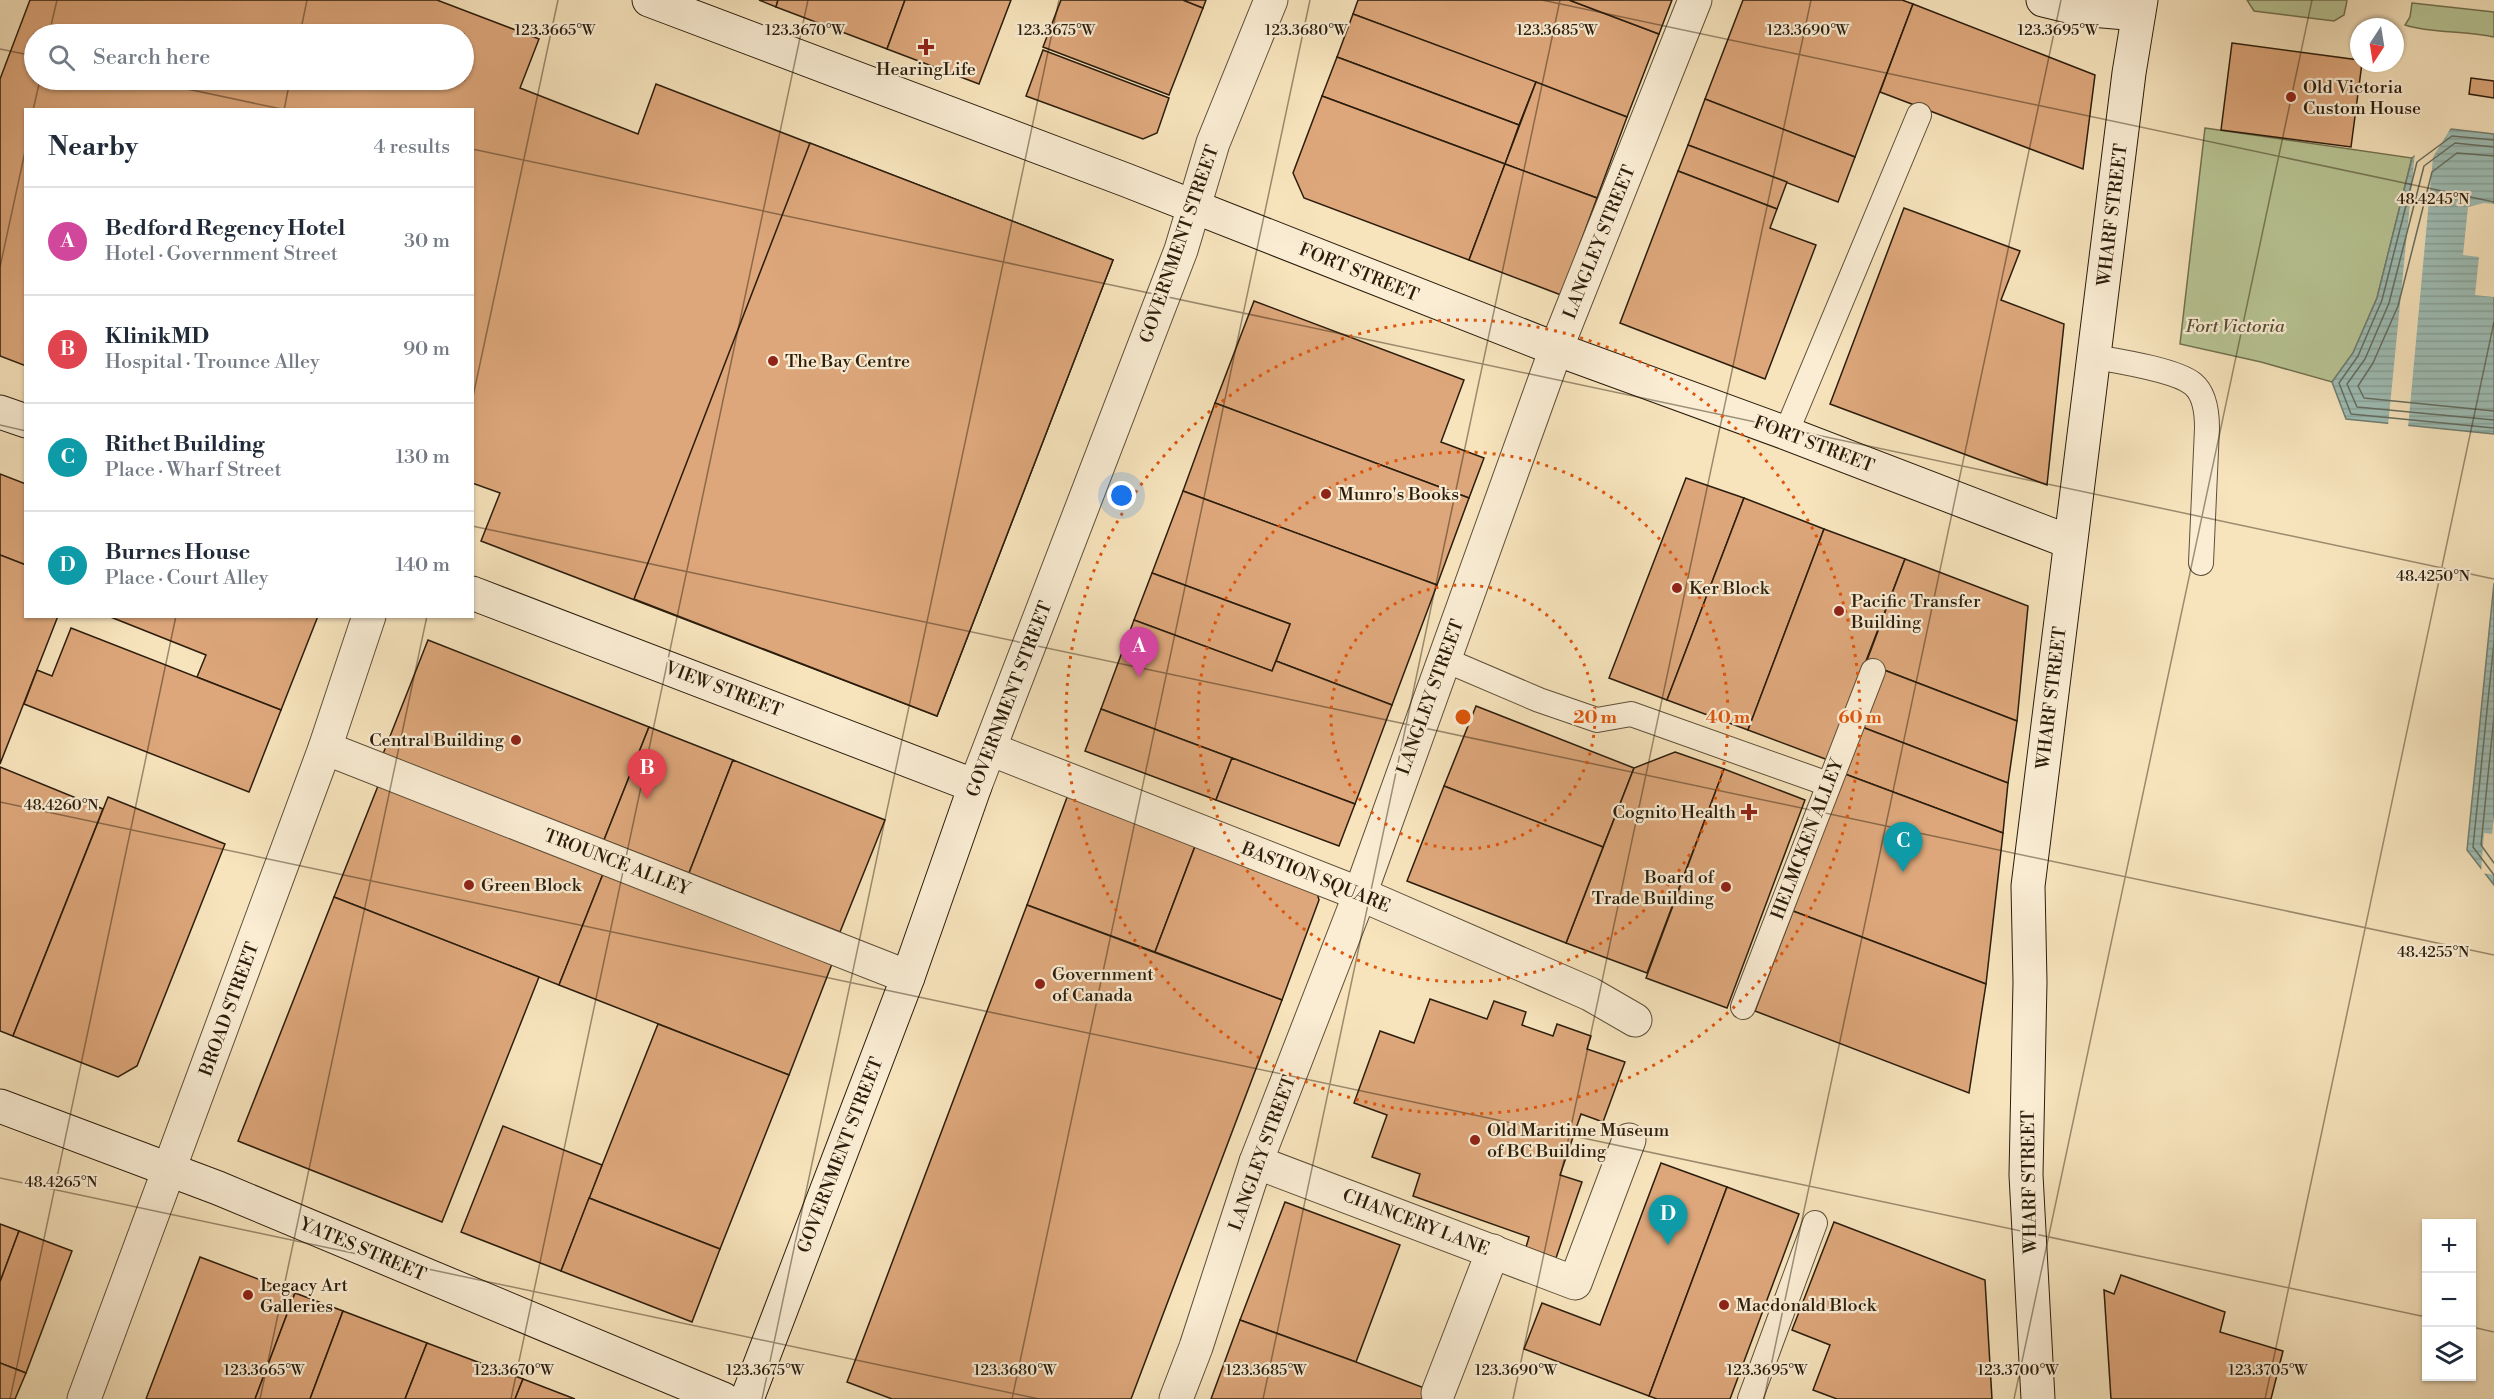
<!DOCTYPE html>
<meta charset="utf-8">
<style>
:root{--surface:#fff;--page:#f6f6f7;--text:#1f2937;--muted:#747a83;--line:#e0e1e3;--accent:#8f2418}
body{margin:0;font-family:"Libre Bodoni",serif;background:var(--page);color:var(--text)}
.controls{position:absolute;right:18px;bottom:18px;display:grid;overflow:hidden;border-radius:0px;box-shadow:0 2px 4px #0004}
.controls button{width:54px;height:54px;display:grid;place-items:center;padding:0;border:0;border-bottom:2px solid var(--line);background:var(--surface);color:var(--text);font:30px sans-serif}
.compass{position:absolute;left:2350px;top:18px;width:54px;height:54px;border-radius:50%;background:var(--surface);box-shadow:0 2px 4px #0004;rotate:192deg}
.you{position:absolute;left:1122px;top:496px;width:21px;height:21px;margin:-15px;border:4px solid #fff;border-radius:50%;background:#1a73e8;box-shadow:0 0 0 9px #1a73e833}
.badge{display:grid;place-items:center;width:39px;height:39px;border-radius:50%;background:var(--accent);color:#fff;font-size:20px;font-weight:700}
.pin{position:absolute;translate:-50% -50px;filter:drop-shadow(0 2px 3px #0008)}
.pin::after{content:'';position:absolute;top:32px;width:21px;height:18px;background:inherit;clip-path:polygon(0 0,100% 0,50% 100%)}
.list{margin:0;padding:0;list-style:none}
h2{display:flex;justify-content:space-between;align-items:center;height:78px;margin:0;padding:0 24px;font-size:26px}
h2 small{font-size:20px;font-weight:400;color:var(--muted)}
.list li{display:grid;grid-template-columns:39px 1fr auto;gap:18px;align-items:center;box-sizing:border-box;height:108px;padding:0 24px;border-top:2px solid var(--line)}
.list b{display:block;font-size:22px;white-space:nowrap}
.list p{margin:0;font-size:20px;white-space:nowrap;color:var(--muted)}
.list em{font-size:20px;font-style:normal;color:var(--muted)}
.icon{flex:none;width:33px;height:33px;fill:none;stroke:currentColor;stroke-width:2;stroke-linecap:round;stroke-linejoin:round}
.map{position:relative;flex:none;width:2494px;height:1399px;overflow:hidden}
.search{position:absolute;background:var(--surface);box-shadow:0 2px 4px #0004;left:24px;top:24px;width:450px;height:66px;display:flex;align-items:center;gap:15px;box-sizing:border-box;padding:0 21px;border-radius:33px;color:var(--muted);font-size:22px}
.panel{position:absolute;background:var(--surface);box-shadow:0 2px 4px #0004;left:24px;top:108px;width:450px;height:510px;border-radius:0px}
.map>svg:first-child{display:block}
.green{fill:#b8c595;stroke:#727150;stroke-width:1.5}
.water{fill:url(#water-rules);stroke:#707e72;stroke-width:1.5}
.pier{fill:#f7e4bd}
.lines{fill:none;stroke-linecap:round;stroke-linejoin:round}
.shore{stroke:#646e61;stroke-width:1.5}
.building{fill:#dda77b;stroke:#2b1d0c;stroke-width:1.5;fill-rule:evenodd}
.lane-casing{stroke:#5e4f38;stroke-width:26}
.street-casing{stroke:#5e4f38;stroke-width:35}
.secondary-casing{stroke:#2b1d0c;stroke-width:35}
.lane{stroke:#faedd4;stroke-width:24}
.street{stroke:#faedd4;stroke-width:33}
.secondary{stroke:#faedd4;stroke-width:33}
.ticks{fill:none;stroke:#2b1d0c;stroke-width:1.5;stroke-opacity:0.45}
.ring{fill:none;stroke:#df560c;stroke-width:3;stroke-dasharray:3 6}
.poi-dot{fill:#8f2418;stroke:#faedd4;stroke-width:2}
.labels{text-anchor:middle;stroke-width:4.5;stroke-linejoin:round;paint-order:stroke}
.poi-label{font-size:18px;fill:#2b1d0c;stroke:#faedd4;text-anchor:start}
.street-label{font-size:18px;fill:#2b1d0c;stroke:#faedd4}
.park-label{font-size:18px;font-style:italic;fill:#554f35;stroke:#faedd4}
.ticks-label{font-size:15px;text-anchor:middle;fill:#2b1d0c;stroke:#faedd4;stroke-width:4.5;stroke-linejoin:round;paint-order:stroke}
.centre{fill:#df560c;stroke:#faedd4;stroke-width:3}
.ring-label{font-size:18px;text-anchor:middle;font-weight:bold;fill:#df560c;stroke:#faedd4;stroke-width:4.5;stroke-linejoin:round;paint-order:stroke}
</style>
<div class="map">
<svg width="2494" height="1399" viewBox="0 0 2494 1399">
<defs>
<pattern id="water-rules" width="6" height="5" patternUnits="userSpaceOnUse" patternTransform="scale(1.5)"><rect width="6" height="5" fill="#9ebeb6"/><path d="M0 2.5h6" fill="none" stroke="#88a39b"/></pattern>
</defs>
<rect width="100%" height="100%" fill="#f7e4bd"/>
<filter id="stains"><feTurbulence type="fractalNoise" baseFrequency=".00333" numOctaves="4"/><feColorMatrix values="0 0 0 0 .2 0 0 0 0 .09 0 0 0 0 .02 0 0 0 .5 -.17"/></filter>
<radialGradient id="worn" r=".72"><stop offset=".6" stop-color="#630" stop-opacity="0"/><stop offset="1" stop-color="#630" stop-opacity=".3"/></radialGradient>
<g class="green">
<polygon points="2247,0 2346,0 2347,1 2344,15 2334,21 2254,11"/>
<path d="M 2412,3 L 2494,12 L 2494,37 C 2464,30 2433,34 2405,25 L 2410,17 Z"/>
<polygon points="2205,128 2412,158 2377,298 2353,353 2332,382 2261,362 2180,344"/>
</g>
<g class="water">
<polygon points="2451,129 2494,134 2494,434 2346,419 2332,382 2353,353 2377,298 2412,158"/>
<polygon points="2494,583 2494,885 2467,850"/>
</g>
<g class="pier">
<polygon points="2452,126 2433,157 2408,428 2388,426 2415,152"/>
<polygon points="2484,203 2494,204 2494,297 2475,295 2479,257 2463,255 2468,207"/>
<polygon points="2494,816 2494,875 2481,873 2484,833 2492,834"/>
</g>
<g class="lines">
<g class="shore">
<polyline points="2494,140 2452,136 2417,162 2382,300 2358,356 2339,383 2351,414 2494,428"/>
<polyline points="2494,147 2455,143 2424,166 2389,303 2365,359 2347,384 2357,407 2494,420"/>
<polyline points="2494,156 2457,153 2432,172 2398,306 2373,363 2358,386 2364,398 2494,411"/>
<polyline points="2494,642 2473,847 2494,875"/>
<polyline points="2494,716 2481,845 2494,863"/>
</g>
</g>
<g class="building">
<path d="M 30,0 L 437,0 L 539,39 L 520,88 L 638,134 L 656,84 L 1113,260 L 937,716 L 481,541 L 500,493 L 472,483 L 472,110 L 26,110 L 26,366 L 0,356 L 0,79 ZM 34,34 L 464,34 L 464,80 L 34,80 Z"/>
<polygon points="759,0 778,0 776,7"/>
<polygon points="778,0 905,0 887,49 776,7"/>
<polygon points="905,0 1011,0 979,84 887,49"/>
<polygon points="1061,0 1183,0 1203,8 1169,95 1043,47"/>
<polygon points="1183,0 1206,0 1203,8"/>
<polygon points="1358,0 1569,0 1659,34 1627,117 1353,14"/>
<polygon points="1569,0 1672,0 1659,34"/>
<polygon points="1743,0 1902,0 1913,4 1855,157 1705,99"/>
<polygon points="1913,4 2095,75 2083,169 1880,92"/>
<polygon points="1353,14 1536,82 1519,125 1337,57"/>
<polygon points="2232,43 2359,60 2359,63 2362,63 2351,147 2221,130"/>
<polygon points="1043,50 1169,98 1157,133 1143,139 1026,96"/>
<polygon points="1337,57 1519,125 1505,164 1322,96"/>
<polygon points="2471,78 2494,81 2494,98 2469,94"/>
<polygon points="1536,82 1627,117 1597,198 1505,164"/>
<polygon points="1322,96 1505,164 1469,260 1304,198 1293,173"/>
<polygon points="1705,99 1855,157 1838,202 1688,145"/>
<polygon points="810,143 1113,260 937,716 634,599"/>
<polygon points="1688,145 1787,182 1777,209 1678,171"/>
<polygon points="1505,164 1597,198 1561,295 1469,260"/>
<polygon points="1678,171 1777,209 1770,228 1816,245 1765,379 1620,323"/>
<polygon points="1904,208 2020,251 2001,300 2064,324 2047,485 1830,404"/>
<polygon points="1254,301 1464,380 1441,442 1484,458 1469,498 1215,403"/>
<polygon points="1215,403 1469,498 1437,585 1183,491"/>
<polygon points="0,474 26,484 26,565 0,555"/>
<polygon points="1686,478 1744,498 1667,700 1609,678"/>
<polygon points="1183,491 1437,585 1392,705 1276,661 1290,624 1152,573"/>
<polygon points="1744,498 1824,529 1748,730 1667,700"/>
<polygon points="1824,529 1905,559 1828,760 1748,730"/>
<polygon points="0,555 26,565 26,616 58,616 0,764"/>
<polygon points="1905,559 2028,606 2017,721 1866,663"/>
<polygon points="1152,573 1290,624 1272,671 1134,620"/>
<polygon points="108,616 318,616 281,710 197,677 206,655"/>
<polygon points="1134,620 1272,671 1276,661 1392,705 1355,804 1101,709"/>
<polygon points="71,628 281,710 249,792 24,704 37,670 52,676"/>
<polygon points="428,640 649,727 604,840 383,754"/>
<polygon points="1884,670 2017,721 2008,783 1862,727"/>
<polygon points="1476,706 1634,768 1603,847 1444,786"/>
<polygon points="1101,709 1232,758 1216,800 1085,751"/>
<polygon points="649,727 733,760 689,873 604,840"/>
<polygon points="1862,727 2008,783 2003,833 1845,774"/>
<polygon points="1675,752 1724,769 1647,973 1566,943 1634,768"/>
<polygon points="1232,758 1355,804 1339,846 1216,800"/>
<polygon points="733,760 885,820 840,932 689,873"/>
<polygon points="0,767 103,809 13,1036 0,1031"/>
<polygon points="1724,769 1805,800 1727,1008 1646,978"/>
<polygon points="1845,774 2003,833 1986,984 1793,911"/>
<polygon points="378,786 603,874 559,985 334,897"/>
<polygon points="1444,786 1603,847 1566,943 1407,881"/>
<polygon points="1069,792 1197,841 1155,952 1027,905"/>
<polygon points="108,797 225,844 137,1066 118,1077 13,1036"/>
<polygon points="1197,841 1315,885 1319,900 1282,1000 1155,952"/>
<polygon points="603,874 832,964 789,1075 559,985"/>
<polygon points="334,897 539,977 442,1222 238,1141"/>
<polygon points="1027,905 1282,1000 1131,1399 892,1399 847,1382"/>
<polygon points="1793,911 1986,984 1969,1093 1755,1011"/>
<polygon points="1430,999 1487,1019 1494,1001 1526,1012 1522,1025 1553,1036 1557,1024 1591,1036 1587,1049 1625,1062 1603,1122 1581,1114 1560,1175 1582,1182 1556,1258 1526,1247 1529,1237 1413,1196 1420,1174 1372,1157 1387,1115 1354,1103 1380,1031 1414,1043"/>
<polygon points="658,1024 789,1075 720,1249 589,1198"/>
<polygon points="503,1126 602,1165 561,1271 461,1232"/>
<polygon points="1661,1163 1727,1187 1649,1396 1524,1349 1542,1303 1600,1325"/>
<polygon points="1727,1187 1799,1214 1730,1399 1657,1399 1649,1396"/>
<polygon points="589,1198 720,1249 692,1322 561,1271"/>
<polygon points="1285,1202 1400,1245 1356,1362 1240,1320"/>
<polygon points="1834,1222 1985,1280 1992,1399 1837,1399 1813,1390 1830,1345 1792,1330"/>
<polygon points="0,1224 19,1231 0,1282"/>
<polygon points="19,1231 72,1251 26,1373 0,1363 0,1282"/>
<polygon points="200,1257 295,1293 255,1399 146,1399"/>
<polygon points="2121,1275 2225,1312 2220,1332 2283,1351 2271,1399 2111,1399 2104,1290 2114,1294"/>
<polygon points="295,1293 343,1311 310,1399 255,1399"/>
<polygon points="343,1311 427,1343 405,1399 310,1399"/>
<polygon points="1240,1320 1356,1362 1453,1399 1211,1399"/>
<polygon points="427,1343 523,1379 515,1399 405,1399"/>
<polygon points="0,1363 26,1373 15,1399 0,1399"/>
<polygon points="523,1379 575,1399 515,1399"/>
</g>
<g class="lines">
<defs>
<g id="lane">
<path d="M 2095,357 C 2118,361 2176,370 2193,384 C 2205,394 2207,413 2207,428 L 2201,563"/>
<polyline points="1786,433 1919,115"/>
<polyline points="1443,659 1539,700 1597,720 1631,714 1828,784"/>
<polyline points="1743,1007 1873,671"/>
<polyline points="1750,1399 1815,1223"/>
</g>
<g id="street">
<polyline points="325,748 908,977"/>
<polyline points="990,749 1360,894 1590,994 1635,1020"/>
<polyline points="975,786 1181,250 1213,143 1271,0"/>
<polyline points="1256,1162 1575,1283 1629,1140"/>
<polyline points="1438,1393 1493,1251"/>
<polyline points="84,1399 325,748 369,616"/>
<polyline points="1176,1399 1196,1347 1256,1162 1360,894 1556,349 1695,0"/>
</g>
<g id="secondary">
<polyline points="649,0 1126,180 1556,349 1786,433 2070,542"/>
<polyline points="2043,0 2080,9 2138,14"/>
<polyline points="0,412 26,421"/>
<polyline points="472,593 975,786 908,977 747,1399"/>
<polyline points="0,1106 218,1188 723,1399"/>
<polyline points="2038,1399 2026,1175 2030,982 2028,886 2129,73 2141,0"/>
</g>
</defs>
<use href="#lane" class="lane-casing"/>
<use href="#street" class="street-casing"/>
<use href="#secondary" class="secondary-casing"/>
<use href="#lane" class="lane"/>
<use href="#street" class="street"/>
<use href="#secondary" class="secondary"/>
</g>
<path class="ticks" d="M 1542,0 L 2494,202M 49,34 L 57,0M 300,34 L 307,0M 0,49 L 34,56M 145,80 L 286,110M 33,110 L 40,80M 284,110 L 290,80M 472,149 L 2494,579M 0,267 L 26,147M 472,401 L 558,0M 0,425 L 26,431M 472,526 L 2494,955M 0,802 L 2426,1317M 0,1178 L 1039,1399M 2472,1327 L 2494,1332M 10,1399 L 176,616M 260,1399 L 427,616M 511,1399 L 808,0M 762,1399 L 1059,0M 1012,1399 L 1310,0M 1263,1399 L 1560,0M 1513,1399 L 1811,0M 1764,1399 L 2061,0M 2014,1399 L 2312,0M 2265,1399 L 2494,322"/>
<g class="ring">
<circle cx="1463" cy="717" r="132"/>
<circle cx="1463" cy="717" r="265"/>
<circle cx="1463" cy="717" r="397"/>
</g>
<g class="poi-dot">
<path d="M923 38h6v6h6v6h-6v6h-6v-6h-6v-6h6z"/>
<circle cx="2291" cy="97" r="6"/>
<circle cx="773" cy="361" r="6"/>
<circle cx="1326" cy="494" r="6"/>
<circle cx="1677" cy="588" r="6"/>
<circle cx="1839" cy="611" r="6"/>
<circle cx="516" cy="740" r="6"/>
<path d="M1746 803h6v6h6v6h-6v6h-6v-6h-6v-6h6z"/>
<circle cx="469" cy="885" r="6"/>
<circle cx="1726" cy="887" r="6"/>
<circle cx="1040" cy="984" r="6"/>
<circle cx="1475" cy="1140" r="6"/>
<circle cx="248" cy="1295" r="6"/>
<circle cx="1724" cy="1305" r="6"/>
</g>
<g class="labels">
<g class="poi-label">
<text x="926" y="75" text-anchor="middle">HearingLife</text>
<text x="2303" y="93">Old Victoria<tspan x="2303" dy="21">Custom House</tspan></text>
<text x="785" y="367">The Bay Centre</text>
<text x="1338" y="500">Munro's Books</text>
<text x="1689" y="594">Ker Block</text>
<text x="1851" y="607">Pacific Transfer<tspan x="1851" dy="21">Building</tspan></text>
<text x="504" y="746" text-anchor="end">Central Building</text>
<text x="1736" y="818" text-anchor="end">Cognito Health</text>
<text x="1714" y="883" text-anchor="end">Board of<tspan x="1714" dy="21">Trade Building</tspan></text>
<text x="481" y="891">Green Block</text>
<text x="1052" y="980">Government<tspan x="1052" dy="21">of Canada</tspan></text>
<text x="1487" y="1136">Old Maritime Museum<tspan x="1487" dy="21">of BC Building</tspan></text>
<text x="260" y="1291">Legacy Art<tspan x="260" dy="21">Galleries</tspan></text>
<text x="1736" y="1311">Macdonald Block</text>
</g>
<g class="street-label">
<text transform="translate(2112 215) rotate(-83)" y="6">WHARF STREET</text>
<text transform="translate(1599 242) rotate(-68)" y="6">LANGLEY STREET</text>
<text transform="translate(1179 244) rotate(-71)" y="6">GOVERNMENT STREET</text>
<text transform="translate(1359 272) rotate(22)" y="6">FORT STREET</text>
<text transform="translate(1814 444) rotate(21)" y="6">FORT STREET</text>
<text transform="translate(724 689) rotate(21)" y="6">VIEW STREET</text>
<text transform="translate(1430 697) rotate(-70)" y="6">LANGLEY STREET</text>
<text transform="translate(2051 698) rotate(-83)" y="6">WHARF STREET</text>
<text transform="translate(1009 699) rotate(-69)" y="6">GOVERNMENT STREET</text>
<text transform="translate(1807 839) rotate(-69)" y="6">HELMCKEN ALLEY</text>
<text transform="translate(617 862) rotate(21)" y="6">TROUNCE ALLEY</text>
<text transform="translate(1316 877) rotate(22)" y="6">BASTION SQUARE</text>
<text transform="translate(229 1009) rotate(-70)" y="6">BROAD STREET</text>
<text transform="translate(1262 1153) rotate(-70)" y="6">LANGLEY STREET</text>
<text transform="translate(840 1155) rotate(-69)" y="6">GOVERNMENT STREET</text>
<text transform="translate(2029 1182) rotate(-91)" y="6">WHARF STREET</text>
<text transform="translate(1416 1222) rotate(21)" y="6">CHANCERY LANE</text>
<text transform="translate(363 1249) rotate(23)" y="6">YATES STREET</text>
</g>
<g class="park-label">
<text x="2235" y="332">Fort Victoria</text>
</g>
</g>
<g class="ticks-label">
<text x="555" y="35">123.3665°W</text>
<text x="805" y="35">123.3670°W</text>
<text x="1056" y="35">123.3675°W</text>
<text x="1306" y="35">123.3680°W</text>
<text x="1557" y="35">123.3685°W</text>
<text x="1808" y="35">123.3690°W</text>
<text x="2058" y="35">123.3695°W</text>
<text x="2433" y="204">48.4245°N</text>
<text x="2433" y="581">48.4250°N</text>
<text x="61" y="810">48.4260°N</text>
<text x="2433" y="957">48.4255°N</text>
<text x="61" y="1187">48.4265°N</text>
<text x="264" y="1375">123.3665°W</text>
<text x="514" y="1375">123.3670°W</text>
<text x="765" y="1375">123.3675°W</text>
<text x="1015" y="1375">123.3680°W</text>
<text x="1266" y="1375">123.3685°W</text>
<text x="1516" y="1375">123.3690°W</text>
<text x="1767" y="1375">123.3695°W</text>
<text x="2018" y="1375">123.3700°W</text>
<text x="2268" y="1375">123.3705°W</text>
</g>
<circle cx="1463" cy="717" r="9" class="centre"/>
<g class="ring-label">
<text x="1595" y="723">20 m</text>
<text x="1728" y="723">40 m</text>
<text x="1860" y="723">60 m</text>
</g>
<rect width="100%" height="100%" filter="url(#stains)"/>
<rect width="100%" height="100%" fill="url(#worn)"/>
</svg>
<div class="controls">
<button>+</button>
<button>−</button>
<button><svg class="icon" aria-label="layers" viewBox="0 0 24 24"><path d="M12 4l9 5-9 5-9-5zM3 14l9 5 9-5"/></svg></button>
</div>
<svg class="compass" viewBox="-18 -18 36 36"><path d="M0-13l5 13h-10z" fill="#e53935"/><path d="M0 13l5-13h-10z" fill="#747a83"/></svg>
<div class="you"></div>
<div class="pin badge" style="left:1139px;top:677px;background:#d1479c">A</div>
<div class="pin badge" style="left:647px;top:799px;background:#e0444e">B</div>
<div class="pin badge" style="left:1903px;top:872px;background:#0f9aa8">C</div>
<div class="pin badge" style="left:1668px;top:1245px;background:#0f9aa8">D</div>
<div class="search"><svg class="icon" aria-label="search" viewBox="0 0 24 24"><circle cx="10" cy="10" r="6"/><path d="M15 15l6 6"/></svg>Search here</div>
<section class="panel">
<h2>Nearby<small>4 results</small></h2>
<ul class="list">
<li><span class="badge" style="background:#d1479c">A</span><div><b>Bedford Regency Hotel</b><p>Hotel · Government Street</p></div><em>30 m</em></li>
<li><span class="badge" style="background:#e0444e">B</span><div><b>KlinikMD</b><p>Hospital · Trounce Alley</p></div><em>90 m</em></li>
<li><span class="badge" style="background:#0f9aa8">C</span><div><b>Rithet Building</b><p>Place · Wharf Street</p></div><em>130 m</em></li>
<li><span class="badge" style="background:#0f9aa8">D</span><div><b>Burnes House</b><p>Place · Court Alley</p></div><em>140 m</em></li>
</ul>
</section>
</div>
